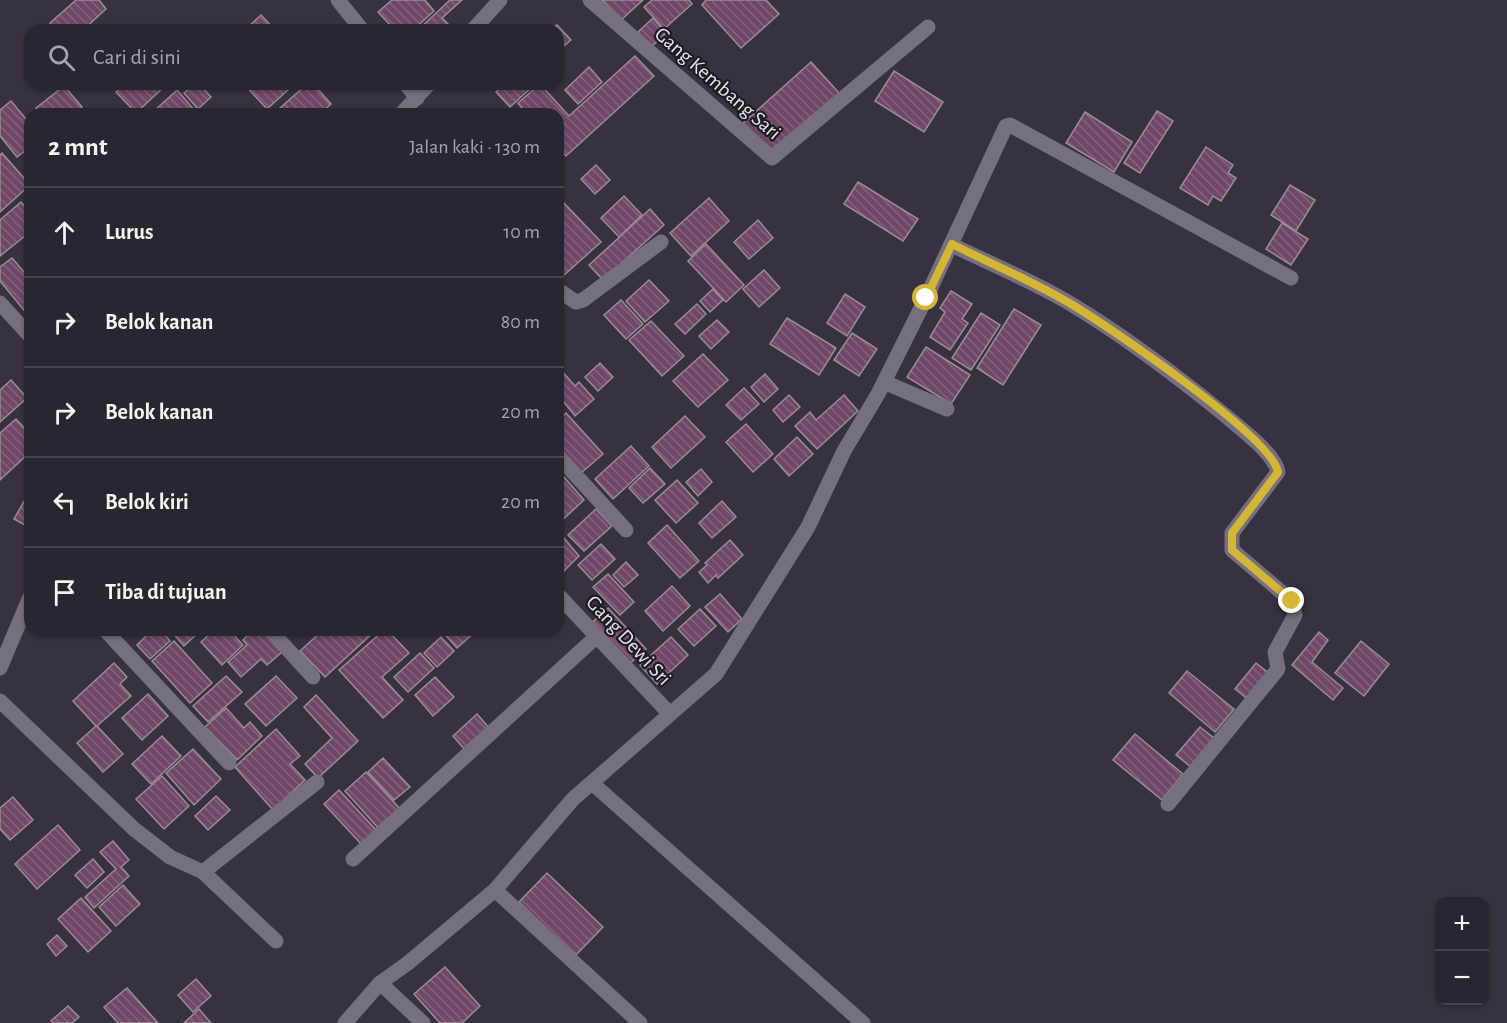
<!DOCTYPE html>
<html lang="id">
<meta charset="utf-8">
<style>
:root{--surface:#2a2630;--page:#36323c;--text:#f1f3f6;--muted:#a5a5ab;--line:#46434c}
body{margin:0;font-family:"Alegreya Sans",sans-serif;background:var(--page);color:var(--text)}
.controls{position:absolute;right:18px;bottom:18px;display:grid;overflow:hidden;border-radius:12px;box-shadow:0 2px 4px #0004}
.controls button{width:54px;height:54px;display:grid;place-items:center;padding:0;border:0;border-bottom:2px solid var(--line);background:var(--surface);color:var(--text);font:30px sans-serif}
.stop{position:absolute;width:18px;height:18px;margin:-14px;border:4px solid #d3b635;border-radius:50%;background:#fff}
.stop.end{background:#d3b635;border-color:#fff;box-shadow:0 2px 6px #0008}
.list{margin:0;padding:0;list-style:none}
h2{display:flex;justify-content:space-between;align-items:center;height:78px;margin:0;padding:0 24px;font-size:26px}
h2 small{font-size:20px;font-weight:400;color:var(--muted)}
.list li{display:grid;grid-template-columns:39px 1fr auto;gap:18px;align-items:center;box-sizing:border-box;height:90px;padding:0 24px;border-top:2px solid var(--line)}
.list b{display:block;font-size:22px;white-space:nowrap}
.list em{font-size:20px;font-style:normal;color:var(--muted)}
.icon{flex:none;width:33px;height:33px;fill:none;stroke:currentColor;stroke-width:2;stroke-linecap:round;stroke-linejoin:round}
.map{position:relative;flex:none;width:1507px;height:1023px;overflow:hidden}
.search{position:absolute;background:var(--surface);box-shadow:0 2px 4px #0004;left:24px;top:24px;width:540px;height:66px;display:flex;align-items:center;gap:15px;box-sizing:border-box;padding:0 21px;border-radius:18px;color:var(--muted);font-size:22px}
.panel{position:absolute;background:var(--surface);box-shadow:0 2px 4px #0004;left:24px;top:108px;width:540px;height:528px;border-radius:18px}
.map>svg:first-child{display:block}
.building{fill:url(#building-back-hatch);stroke:#9b8b97;stroke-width:1.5}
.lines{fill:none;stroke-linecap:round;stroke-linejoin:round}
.minor{stroke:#756f7f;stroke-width:15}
.route{stroke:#d3b635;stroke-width:8}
.labels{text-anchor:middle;stroke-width:4.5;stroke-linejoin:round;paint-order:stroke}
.street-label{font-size:21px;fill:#e6e3ec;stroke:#1e1b22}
</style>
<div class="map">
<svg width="1507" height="1023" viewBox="0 0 1507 1023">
<defs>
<pattern id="building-back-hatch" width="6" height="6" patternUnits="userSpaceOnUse" patternTransform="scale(1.5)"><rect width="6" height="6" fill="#6f4868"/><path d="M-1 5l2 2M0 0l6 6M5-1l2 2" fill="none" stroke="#84627e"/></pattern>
</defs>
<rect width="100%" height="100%" fill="#383240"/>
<g class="building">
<polygon points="76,0 99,0 106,9 83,30 56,30 50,23"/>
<polygon points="392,0 425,0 434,11 413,30 395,30 378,12"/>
<polygon points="450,0 462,0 442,18 450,26 445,30 418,30"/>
<polygon points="602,0 643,0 621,20"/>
<polygon points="652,0 689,0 692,4 664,29 644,7"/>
<polygon points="706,0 766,0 779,14 741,48 702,5"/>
<polygon points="261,15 275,30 245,30"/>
<polygon points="653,18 666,33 651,47 638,32"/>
<polygon points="557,25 571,40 558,51 558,30 551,30"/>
<polygon points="635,56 654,76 566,156 558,147 558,114 527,114 518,103 540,84 569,116"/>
<polygon points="811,62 839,93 771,155 742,124"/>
<polygon points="589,67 602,82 578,104 565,90"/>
<polygon points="894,71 943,102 924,132 875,101"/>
<polygon points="125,84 162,84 164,87 136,113 116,92"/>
<polygon points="195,84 199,84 211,97 198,109 184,93"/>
<polygon points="244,84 285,84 289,89 267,109"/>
<polygon points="307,84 313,84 331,104 320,114 283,114 279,109"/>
<polygon points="505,84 528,84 531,88 510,107 496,92"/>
<polygon points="64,86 82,107 73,114 41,114 36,108"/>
<polygon points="177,90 196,112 153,114 152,113"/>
<polygon points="11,101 30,124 30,147 17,157 0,136 0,110"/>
<polygon points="1157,111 1173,121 1140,173 1124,163"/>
<polygon points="1085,112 1132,142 1114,172 1066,143"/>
<polygon points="1206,147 1233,165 1228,173 1236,178 1221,201 1213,196 1208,205 1180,188"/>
<polygon points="2,153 30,185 0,212 0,155"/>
<polygon points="596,165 610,180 595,194 581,179"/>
<polygon points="858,182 918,219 903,241 844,204"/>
<polygon points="1290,185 1315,200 1296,231 1271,215"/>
<polygon points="624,196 642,215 619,237 601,218"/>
<polygon points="709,198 729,221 691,256 670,233"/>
<polygon points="21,202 30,213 30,232 0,256 0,220"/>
<polygon points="564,203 601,242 563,276 558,270 558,209"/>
<polygon points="650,209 664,225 603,280 589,265"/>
<polygon points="758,220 773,238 749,259 734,242"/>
<polygon points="1282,223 1308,239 1291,265 1266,249"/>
<polygon points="706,244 744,285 726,302 688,261"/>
<polygon points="12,258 30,279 30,313 28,315 0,281 0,267"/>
<polygon points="764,270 780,288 759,307 743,289"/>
<polygon points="649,280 669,301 645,322 626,301"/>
<polygon points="713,289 723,300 710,312 700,301"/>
<polygon points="951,291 972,304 962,319 968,323 950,350 930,337 945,312 940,308"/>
<polygon points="845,294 865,307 847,336 827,323"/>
<polygon points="621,300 643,324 626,339 604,315"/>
<polygon points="697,304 706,314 685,334 675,324"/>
<polygon points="1014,309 1041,325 1003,385 977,368"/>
<polygon points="981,313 1000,325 971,370 952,358"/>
<polygon points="787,318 836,348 819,375 770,344"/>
<polygon points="717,320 729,332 711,349 699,336"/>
<polygon points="651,321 684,356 662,376 629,340"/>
<polygon points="852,333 877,349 859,376 834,360"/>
<polygon points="926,347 970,375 951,404 907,377"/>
<polygon points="703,354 728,380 698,407 673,381"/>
<polygon points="600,363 613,377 598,391 585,377"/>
<polygon points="561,370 575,386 579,382 594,399 575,416 558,395 558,372"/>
<polygon points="765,374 778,389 764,402 751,387"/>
<polygon points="11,380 27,398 0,422 0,390"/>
<polygon points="744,388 759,404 741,420 726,405"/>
<polygon points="789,395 800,407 783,422 773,410"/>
<polygon points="844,395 858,411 817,449 795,426 810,412 816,420"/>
<polygon points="566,413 603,454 581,473 558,448 558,421"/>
<polygon points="685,416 705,437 671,468 652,447"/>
<polygon points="16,419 30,434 30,452 0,480 0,433"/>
<polygon points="746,424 773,454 753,472 726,442"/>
<polygon points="797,437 813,454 789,476 774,459"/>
<polygon points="631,446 649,466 613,499 595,479"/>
<polygon points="650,468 665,484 643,503 629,488"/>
<polygon points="701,469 712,482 698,496 686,482"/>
<polygon points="564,477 584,500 560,522 558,483"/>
<polygon points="677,480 698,503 676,523 655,500"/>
<polygon points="30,491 30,528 14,519"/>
<polygon points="722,501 736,517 712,538 699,523"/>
<polygon points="596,509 612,526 584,551 568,535"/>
<polygon points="667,525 699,561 680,578 648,543"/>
<polygon points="563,537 579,556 563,572 558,566 558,542"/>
<polygon points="730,540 743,555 718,578 716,575 708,583 699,572 707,565 705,563"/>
<polygon points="601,544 615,559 592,580 578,565"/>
<polygon points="626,562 638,575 624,587 613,575"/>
<polygon points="608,574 634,602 620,615 593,587"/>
<polygon points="672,586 690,606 663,631 645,611"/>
<polygon points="720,594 742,619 728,632 705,607"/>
<polygon points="608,608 646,649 626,667 588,626"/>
<polygon points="700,609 716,626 694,646 678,629"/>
<polygon points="152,630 161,630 170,641 150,659 137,645"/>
<polygon points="170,630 201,630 184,646"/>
<polygon points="214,630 229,630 243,645 222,665 201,642"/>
<polygon points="253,630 262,630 282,652 267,665 261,659 241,677 228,662 247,645 243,640"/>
<polygon points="323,630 376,630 325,677 300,651"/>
<polygon points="384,630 387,630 409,653 382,677 403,700 383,718 339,670"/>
<polygon points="441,630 471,630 474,633 457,648"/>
<polygon points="1319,632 1328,640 1312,662 1343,688 1333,700 1292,665"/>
<polygon points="441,637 454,651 437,667 424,653"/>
<polygon points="671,637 688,655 657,684 640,665"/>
<polygon points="174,641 212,683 190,703 152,661"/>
<polygon points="1361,641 1389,664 1364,696 1335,673"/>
<polygon points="420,653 434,668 408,692 394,677"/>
<polygon points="114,663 127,677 120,684 131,696 97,726 123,754 103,772 77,743 96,726 73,701"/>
<polygon points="1256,663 1271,675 1250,701 1235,689"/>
<polygon points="1187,671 1234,709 1215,732 1169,693"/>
<polygon points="226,676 242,692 208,722 193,706"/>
<polygon points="276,676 297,698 266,726 245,704"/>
<polygon points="435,677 454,697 433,716 415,695"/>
<polygon points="148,694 168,716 142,740 122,718"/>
<polygon points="316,695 358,741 318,778 305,764 332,738 304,707"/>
<polygon points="226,708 244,728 250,722 262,736 237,760 205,727"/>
<polygon points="477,714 490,729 466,751 453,736"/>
<polygon points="1200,727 1214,738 1191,767 1176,755"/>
<polygon points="276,729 300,756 290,764 305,780 273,810 235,767"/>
<polygon points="1135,734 1183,774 1162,800 1113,760"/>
<polygon points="162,736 181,756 151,784 132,764"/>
<polygon points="193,749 221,779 194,805 166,773"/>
<polygon points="383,758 410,787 394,800 368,772"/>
<polygon points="366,772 402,811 380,830 345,791"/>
<polygon points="162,776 189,806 164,829 136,799"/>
<polygon points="339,790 377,831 362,845 324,804"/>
<polygon points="216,796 230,810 208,830 195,816"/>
<polygon points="13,797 33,820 10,840 0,829 0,808"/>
<polygon points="58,825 80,850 37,889 15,864"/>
<polygon points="113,841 129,860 121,867 129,876 94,908 85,897 116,869 100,852"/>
<polygon points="93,859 104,872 87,888 75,875"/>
<polygon points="547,873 603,927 575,956 519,902"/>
<polygon points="123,885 140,904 116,926 99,907"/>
<polygon points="81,898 111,931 88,952 58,919"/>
<polygon points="57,935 67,946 56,956 47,944"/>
<polygon points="445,967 480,1006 462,1023 440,1023 414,994"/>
<polygon points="196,979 211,996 193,1012 178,995"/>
<polygon points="127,988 158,1023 118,1023 104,1007"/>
<polygon points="68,1006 79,1017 72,1023 53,1023 51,1021"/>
<polygon points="199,1009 211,1023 184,1023"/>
</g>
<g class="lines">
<g class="minor">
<polyline points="338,0 362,30"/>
<polyline points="590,0 772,158 928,27"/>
<polyline points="473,30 500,0"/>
<polyline points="406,84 417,98"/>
<polyline points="401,114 429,84"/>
<path d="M 952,245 C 991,264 1033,281 1071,304 C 1126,337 1177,376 1226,416 C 1241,429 1275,454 1278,472 L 1232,533 L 1232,550 L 1292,601 L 1295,615 L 1275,652 L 1278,669 L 1168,804"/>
<polyline points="558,290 576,302 583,300 661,242"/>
<polyline points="0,303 30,336"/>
<polyline points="884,382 947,409"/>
<polyline points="558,456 626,530"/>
<polyline points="558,595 669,713"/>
<polyline points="105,630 229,763"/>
<polyline points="270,630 313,677"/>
<polyline points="0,668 30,597"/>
<polyline points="0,701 134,829 170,857 203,872 276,941"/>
<polyline points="593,784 863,1023"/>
<polyline points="353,859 596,637"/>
<polyline points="203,872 317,782"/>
<polyline points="495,890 640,1023"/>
<polyline points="380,983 423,1023"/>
<polyline points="345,1023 380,983 408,963 495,890 573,799 716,674 808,527 844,451 878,394 926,298 1006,126 1010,125 1291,278"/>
</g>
</g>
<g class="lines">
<path class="route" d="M 926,298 L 952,244 C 991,264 1033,281 1071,304 C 1108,326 1272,437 1278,472 L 1232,533 L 1232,550 L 1292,601"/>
</g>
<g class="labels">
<g class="street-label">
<text transform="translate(718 83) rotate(41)" y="7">Gang Kembang Sari</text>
<text transform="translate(629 640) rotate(47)" y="7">Gang Dewi Sri</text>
</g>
</g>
</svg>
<div class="controls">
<button>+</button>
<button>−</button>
</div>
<div class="stop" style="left:926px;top:298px"></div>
<div class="stop end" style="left:1292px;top:601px"></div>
<div class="search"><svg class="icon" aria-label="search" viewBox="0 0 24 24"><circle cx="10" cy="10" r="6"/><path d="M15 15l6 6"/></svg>Cari di sini</div>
<section class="panel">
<h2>2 mnt<small>Jalan kaki · 130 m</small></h2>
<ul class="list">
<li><svg class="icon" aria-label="ahead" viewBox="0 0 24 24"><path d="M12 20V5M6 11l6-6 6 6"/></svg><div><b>Lurus</b></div><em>10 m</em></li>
<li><svg class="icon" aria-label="right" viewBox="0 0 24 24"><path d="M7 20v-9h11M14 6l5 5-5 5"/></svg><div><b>Belok kanan</b></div><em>80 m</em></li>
<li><svg class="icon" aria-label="right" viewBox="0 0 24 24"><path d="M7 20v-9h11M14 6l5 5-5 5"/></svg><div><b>Belok kanan</b></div><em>20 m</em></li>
<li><svg class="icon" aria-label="left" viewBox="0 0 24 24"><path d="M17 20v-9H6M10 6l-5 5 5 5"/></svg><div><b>Belok kiri</b></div><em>20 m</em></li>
<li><svg class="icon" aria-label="arrive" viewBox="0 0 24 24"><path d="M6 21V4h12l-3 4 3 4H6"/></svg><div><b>Tiba di tujuan</b></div></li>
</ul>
</section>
</div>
